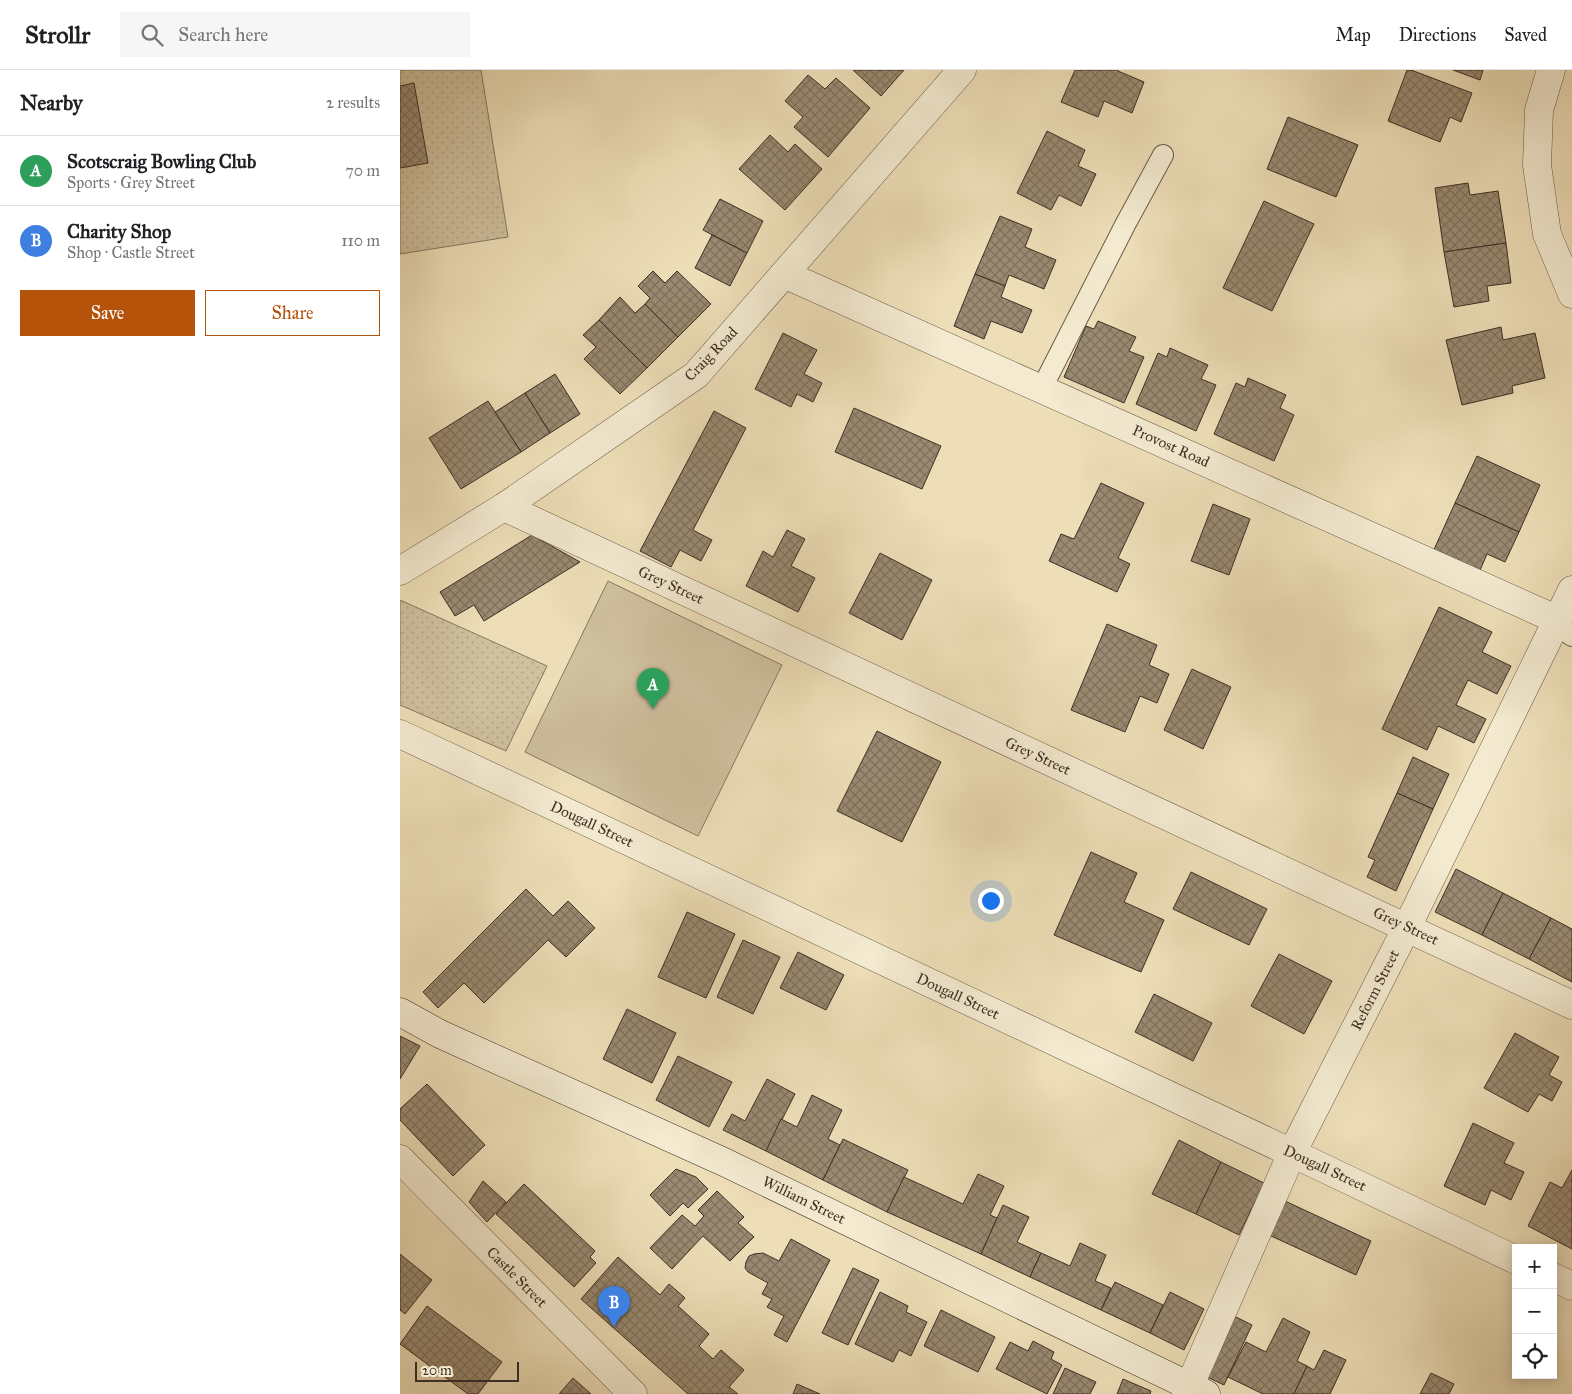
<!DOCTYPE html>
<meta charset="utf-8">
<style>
:root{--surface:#fff;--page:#f6f6f6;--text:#202124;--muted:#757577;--line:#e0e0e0;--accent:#b45309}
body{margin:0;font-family:"IM FELL Great Primer",serif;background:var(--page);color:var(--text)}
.controls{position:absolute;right:15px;bottom:15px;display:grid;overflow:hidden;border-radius:0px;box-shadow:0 2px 12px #0003}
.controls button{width:45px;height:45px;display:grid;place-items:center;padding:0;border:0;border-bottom:1px solid var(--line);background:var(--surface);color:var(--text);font:25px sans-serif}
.scale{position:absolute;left:15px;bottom:12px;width:104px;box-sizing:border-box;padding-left:5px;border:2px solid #3e2f25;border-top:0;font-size:14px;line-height:18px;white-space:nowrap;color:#3e2f25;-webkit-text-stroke:4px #f3ead0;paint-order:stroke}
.you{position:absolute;left:590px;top:830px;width:18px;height:18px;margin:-12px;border:4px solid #fff;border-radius:50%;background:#1a73e8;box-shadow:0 0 0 8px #1a73e833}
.badge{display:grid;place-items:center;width:32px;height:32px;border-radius:50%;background:var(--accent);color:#fff;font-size:16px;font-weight:700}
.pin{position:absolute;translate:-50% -41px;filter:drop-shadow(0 1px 2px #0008)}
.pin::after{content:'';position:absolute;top:26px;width:18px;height:15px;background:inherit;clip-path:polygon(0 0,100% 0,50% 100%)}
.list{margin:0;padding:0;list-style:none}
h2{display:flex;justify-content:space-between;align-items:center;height:65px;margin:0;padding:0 20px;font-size:21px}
h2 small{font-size:16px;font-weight:400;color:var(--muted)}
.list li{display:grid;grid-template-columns:32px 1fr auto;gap:15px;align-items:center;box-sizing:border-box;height:70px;padding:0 20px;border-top:1px solid var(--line)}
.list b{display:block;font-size:19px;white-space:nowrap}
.list p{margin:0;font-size:16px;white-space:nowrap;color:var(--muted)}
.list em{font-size:16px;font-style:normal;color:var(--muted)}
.actions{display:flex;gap:10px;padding:15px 20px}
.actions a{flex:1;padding:11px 0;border:1px solid var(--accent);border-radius:0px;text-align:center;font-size:18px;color:var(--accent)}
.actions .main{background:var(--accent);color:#fff}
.icon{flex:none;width:28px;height:28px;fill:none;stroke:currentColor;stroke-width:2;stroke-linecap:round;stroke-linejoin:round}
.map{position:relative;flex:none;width:1172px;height:1324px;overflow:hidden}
header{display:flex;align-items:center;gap:30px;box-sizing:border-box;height:70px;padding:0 25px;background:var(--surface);border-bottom:1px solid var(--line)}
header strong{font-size:24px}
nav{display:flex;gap:28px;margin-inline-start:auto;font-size:18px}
.search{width:350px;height:45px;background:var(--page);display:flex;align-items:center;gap:12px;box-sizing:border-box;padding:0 18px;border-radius:0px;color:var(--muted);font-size:19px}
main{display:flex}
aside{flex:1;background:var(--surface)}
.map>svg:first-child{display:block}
.grass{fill:url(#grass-dots);stroke:#867862}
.pitch{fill:#cfc09e;stroke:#867862}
.building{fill:url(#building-cross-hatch);stroke:#3e2f25}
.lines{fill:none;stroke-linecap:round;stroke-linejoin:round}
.service-casing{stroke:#6a5b4a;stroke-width:22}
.minor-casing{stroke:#6a5b4a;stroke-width:29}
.secondary-casing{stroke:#3e2f25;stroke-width:29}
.service{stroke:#f3ead0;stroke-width:20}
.minor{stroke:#f3ead0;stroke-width:28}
.secondary{stroke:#f3ead0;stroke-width:28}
.labels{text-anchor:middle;stroke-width:5;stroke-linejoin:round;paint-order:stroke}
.street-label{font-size:15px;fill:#3e2f25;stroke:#f3ead0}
</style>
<header>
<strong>Strollr</strong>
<div class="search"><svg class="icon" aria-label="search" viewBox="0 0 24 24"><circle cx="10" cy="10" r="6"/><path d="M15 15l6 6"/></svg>Search here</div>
<nav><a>Map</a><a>Directions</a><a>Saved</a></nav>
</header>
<main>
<aside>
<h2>Nearby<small>2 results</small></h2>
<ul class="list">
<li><span class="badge" style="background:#2e9e5b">A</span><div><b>Scotscraig Bowling Club</b><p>Sports · Grey Street</p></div><em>70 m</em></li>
<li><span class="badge" style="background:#3f7fe0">B</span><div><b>Charity Shop</b><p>Shop · Castle Street</p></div><em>110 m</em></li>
</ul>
<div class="actions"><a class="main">Save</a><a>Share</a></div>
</aside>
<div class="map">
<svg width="1172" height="1324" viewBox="0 0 1172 1324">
<defs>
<pattern id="grass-dots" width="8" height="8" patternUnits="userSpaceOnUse" patternTransform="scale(1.25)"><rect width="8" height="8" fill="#cfc09e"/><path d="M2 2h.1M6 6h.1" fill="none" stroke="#b3a588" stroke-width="1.8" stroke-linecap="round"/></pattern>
<pattern id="building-cross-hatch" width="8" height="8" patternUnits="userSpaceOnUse" patternTransform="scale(1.25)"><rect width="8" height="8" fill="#998a71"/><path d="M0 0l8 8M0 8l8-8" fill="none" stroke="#7e715d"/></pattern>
</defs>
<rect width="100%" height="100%" fill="#eddeb7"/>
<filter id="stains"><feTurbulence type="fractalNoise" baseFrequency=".004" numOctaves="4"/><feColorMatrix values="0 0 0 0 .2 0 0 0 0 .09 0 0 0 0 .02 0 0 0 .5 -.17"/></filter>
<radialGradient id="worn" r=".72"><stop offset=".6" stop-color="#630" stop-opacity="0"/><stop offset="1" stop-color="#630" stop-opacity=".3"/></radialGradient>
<g class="grass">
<polygon points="0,0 81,0 108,167 0,184"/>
<polygon points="0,530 147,596 106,681 0,635"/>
</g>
<polygon class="pitch" points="208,511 382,595 298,766 125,682"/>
<g class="building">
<polygon points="453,0 504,0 481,26"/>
<polygon points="675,0 718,0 718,1 744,12 732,43 704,31 698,47 661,32"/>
<polygon points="1007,0 1011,0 1072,23 1061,52 1050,47 1040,72 988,51"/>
<polygon points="1053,0 1083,0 1080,10"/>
<polygon points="408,5 425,19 436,8 470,38 428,87 394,57 403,47 385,31"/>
<polygon points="14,13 28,93 0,98 0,16"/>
<polygon points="888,47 958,75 936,127 867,99"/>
<polygon points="647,61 685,80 678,96 696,104 681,136 659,125 651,140 617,123"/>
<polygon points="370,65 388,82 395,74 422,99 385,140 339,99"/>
<polygon points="1068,113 1070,125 1098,121 1106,173 1044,182 1035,118"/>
<polygon points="320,129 363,151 347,183 303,160"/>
<polygon points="864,131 914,154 872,241 823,218"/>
<polygon points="600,146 632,159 625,177 656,190 644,219 609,205 605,216 575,204"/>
<polygon points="312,165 347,183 330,216 295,198"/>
<polygon points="1106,173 1111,213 1087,216 1089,231 1054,237 1044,182"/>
<polygon points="253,201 265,213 277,201 311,234 278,267 245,234 250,228 238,216"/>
<polygon points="575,204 605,216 601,227 632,240 622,263 591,251 584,269 554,256"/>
<polygon points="220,227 235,243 245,234 278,267 247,298 199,250"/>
<polygon points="199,250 247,298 220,324 184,289 196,277 183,265"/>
<polygon points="698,251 736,267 729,281 744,287 724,333 664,307 686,256 694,259"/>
<polygon points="1101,257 1103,270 1135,263 1145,308 1112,316 1113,323 1062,335 1046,270"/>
<polygon points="383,263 417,280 404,304 422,313 413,332 397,324 391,337 355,319"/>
<polygon points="770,278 808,295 801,309 816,315 796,361 736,334 758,283 767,287"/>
<polygon points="155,304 180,344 150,363 125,323"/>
<polygon points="848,308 886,325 880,338 894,345 874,391 814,364 836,313 845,317"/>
<polygon points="125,323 150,363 121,382 95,342"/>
<polygon points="88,331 121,382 61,419 29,368"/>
<polygon points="454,338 541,376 522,419 435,382"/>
<polygon points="314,341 346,358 293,460 312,470 301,491 280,480 271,497 240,481"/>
<polygon points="1077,386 1140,415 1119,462 1055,433"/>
<polygon points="701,413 744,433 718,488 730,494 717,522 649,491 661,464 674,469"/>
<polygon points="1055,433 1119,462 1105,492 1087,484 1078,505 1032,484"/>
<polygon points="813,434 850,449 829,505 791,491"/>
<polygon points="387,460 405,469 391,496 415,508 398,542 346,516 363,481 373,487"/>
<polygon points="132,465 180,492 84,551 74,535 55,546 40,522"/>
<polygon points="480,483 532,510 502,570 449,543"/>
<polygon points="1039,537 1092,562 1082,582 1111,596 1097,624 1068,610 1056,635 1086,649 1074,673 1038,656 1027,680 982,659"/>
<polygon points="707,554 757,575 749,595 769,604 757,633 740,626 725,662 671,640"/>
<polygon points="792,599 831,617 803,679 764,660"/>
<polygon points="477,661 541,692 502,772 437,741"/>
<polygon points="1013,687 1049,704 1033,739 997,723"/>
<polygon points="997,723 1033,739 996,821 967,807 975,790 968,787"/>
<polygon points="691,782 737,803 724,832 764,850 741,902 654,865"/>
<polygon points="1056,799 1103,823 1082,865 1035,842"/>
<polygon points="791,802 867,839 849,875 773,839"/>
<polygon points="126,819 153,846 168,831 195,858 166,887 148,870 84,933 64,913 38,938 23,922"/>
<polygon points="1103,823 1151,848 1129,889 1082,865"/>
<polygon points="287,842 335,864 306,928 258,907"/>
<polygon points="1151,848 1172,859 1172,912 1129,889"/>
<polygon points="343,870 380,887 353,944 317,927"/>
<polygon points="398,882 444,905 426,940 380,918"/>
<polygon points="879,884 932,911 904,964 851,936"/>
<polygon points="754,924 812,953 793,991 735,962"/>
<polygon points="227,939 276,963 252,1013 203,989"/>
<polygon points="1115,963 1159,987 1149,1005 1162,1012 1152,1031 1139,1024 1128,1042 1084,1018"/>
<polygon points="0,966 20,976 0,1009"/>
<polygon points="278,986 332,1012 309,1057 256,1030"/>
<polygon points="367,1009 395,1024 366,1081 323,1060 332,1044 345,1051"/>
<polygon points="27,1014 85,1075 53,1106 0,1050 0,1039"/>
<polygon points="412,1025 442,1040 428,1069 440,1075 423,1110 366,1081 381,1049 397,1057"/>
<polygon points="1073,1053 1114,1073 1104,1093 1124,1102 1111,1130 1091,1120 1085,1135 1044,1116"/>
<polygon points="443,1069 508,1100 487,1142 423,1110"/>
<polygon points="779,1070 821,1092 796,1144 752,1124"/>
<polygon points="821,1092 864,1113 839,1165 796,1144"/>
<polygon points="276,1099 296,1107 308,1119 288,1138 283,1133 270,1146 250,1125"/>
<polygon points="1172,1100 1172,1179 1128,1156 1150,1112 1162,1118"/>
<polygon points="578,1104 604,1116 590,1145 597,1148 581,1184 487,1142 504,1107 563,1134"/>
<polygon points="83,1111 106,1132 87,1152 69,1132"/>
<polygon points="124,1114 195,1181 190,1187 196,1193 174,1217 96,1144"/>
<polygon points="317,1121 344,1147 338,1153 354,1167 330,1191 303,1166 272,1199 250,1178 282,1145 295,1156 304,1146 298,1140"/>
<polygon points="885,1131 971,1171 956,1205 869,1165"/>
<polygon points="603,1135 629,1147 617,1172 641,1183 630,1207 581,1184"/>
<polygon points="391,1169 430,1190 387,1272 374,1265 384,1246 367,1237 372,1229 362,1224 368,1213 348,1202 345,1198 346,1192 349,1186 354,1184 363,1183 379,1191"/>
<polygon points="680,1173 706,1185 695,1211 711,1218 701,1240 630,1207 641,1183 670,1196"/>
<polygon points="0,1184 32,1210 5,1244 0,1240"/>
<polygon points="218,1187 260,1225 269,1214 285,1228 278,1236 309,1264 299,1276 313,1289 321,1280 344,1300 329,1317 338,1324 288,1324 181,1229"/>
<polygon points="453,1198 479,1210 448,1275 422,1263"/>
<polygon points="715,1212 763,1235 750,1263 701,1240"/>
<polygon points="480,1222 508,1236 506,1242 527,1252 511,1286 499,1280 493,1292 455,1274"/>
<polygon points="770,1222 804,1239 784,1280 750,1263"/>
<polygon points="27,1236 102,1292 78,1324 68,1324 0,1274"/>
<polygon points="541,1240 595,1267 578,1302 524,1276"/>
<polygon points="828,1243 852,1255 824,1315 799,1303"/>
<polygon points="883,1248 910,1262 897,1291 907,1296 894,1324 863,1324 828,1307 846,1272 866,1282"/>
<polygon points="633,1271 654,1282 651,1289 662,1295 647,1324 596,1299 610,1272 628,1281"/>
<polygon points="924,1280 946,1290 930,1324 894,1324 907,1296 914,1300"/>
<polygon points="665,1298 696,1312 690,1324 653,1324"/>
<polygon points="1031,1303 1054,1314 1049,1324 1020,1324"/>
<polygon points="173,1308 191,1324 159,1324"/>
<polygon points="723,1309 751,1321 750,1324 717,1324"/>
<polygon points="397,1314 420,1324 393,1324"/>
</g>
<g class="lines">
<defs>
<g id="service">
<polyline points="642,318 725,155 763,85"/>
<polyline points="1156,555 1172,566"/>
</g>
<g id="minor">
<polyline points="1151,0 1139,40 1137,95 1147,164 1172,224"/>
<polyline points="384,204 1158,550"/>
<polyline points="104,437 1172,935"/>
<polyline points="0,501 104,437 296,305 562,0"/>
<polyline points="0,664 892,1083 1116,1190"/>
<polyline points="0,1089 233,1324"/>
<polyline points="1153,1207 1172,1216"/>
<polyline points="786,1324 892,1083 1007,857 1172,520"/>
</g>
<polyline id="secondary" points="0,942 40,964 324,1092 806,1324"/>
</defs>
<use href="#service" class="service-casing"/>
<use href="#minor" class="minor-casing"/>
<use href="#secondary" class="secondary-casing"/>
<use href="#service" class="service"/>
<use href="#minor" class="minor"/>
<use href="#secondary" class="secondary"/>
</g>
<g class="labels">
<g class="street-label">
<text transform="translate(311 284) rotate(-46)" y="5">Craig Road</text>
<text transform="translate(771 376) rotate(24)" y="5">Provost Road</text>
<text transform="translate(271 515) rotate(25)" y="5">Grey Street</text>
<text transform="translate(638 686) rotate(25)" y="5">Grey Street</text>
<text transform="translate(192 754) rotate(25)" y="5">Dougall Street</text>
<text transform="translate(1006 856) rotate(25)" y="5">Grey Street</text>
<text transform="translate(975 920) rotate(-63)" y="5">Reform Street</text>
<text transform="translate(558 926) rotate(25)" y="5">Dougall Street</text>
<text transform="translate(925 1098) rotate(25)" y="5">Dougall Street</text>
<text transform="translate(404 1130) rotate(26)" y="5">William Street</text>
<text transform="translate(117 1207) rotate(45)" y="5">Castle Street</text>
</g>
</g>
<rect width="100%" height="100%" filter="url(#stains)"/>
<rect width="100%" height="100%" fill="url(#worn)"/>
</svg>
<div class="controls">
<button>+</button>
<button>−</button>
<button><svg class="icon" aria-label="locate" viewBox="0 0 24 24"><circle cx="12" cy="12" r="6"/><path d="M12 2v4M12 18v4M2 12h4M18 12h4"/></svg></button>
</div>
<div class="scale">20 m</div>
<div class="you"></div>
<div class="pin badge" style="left:253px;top:639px;background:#2e9e5b">A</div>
<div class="pin badge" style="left:214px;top:1257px;background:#3f7fe0">B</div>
</div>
</main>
